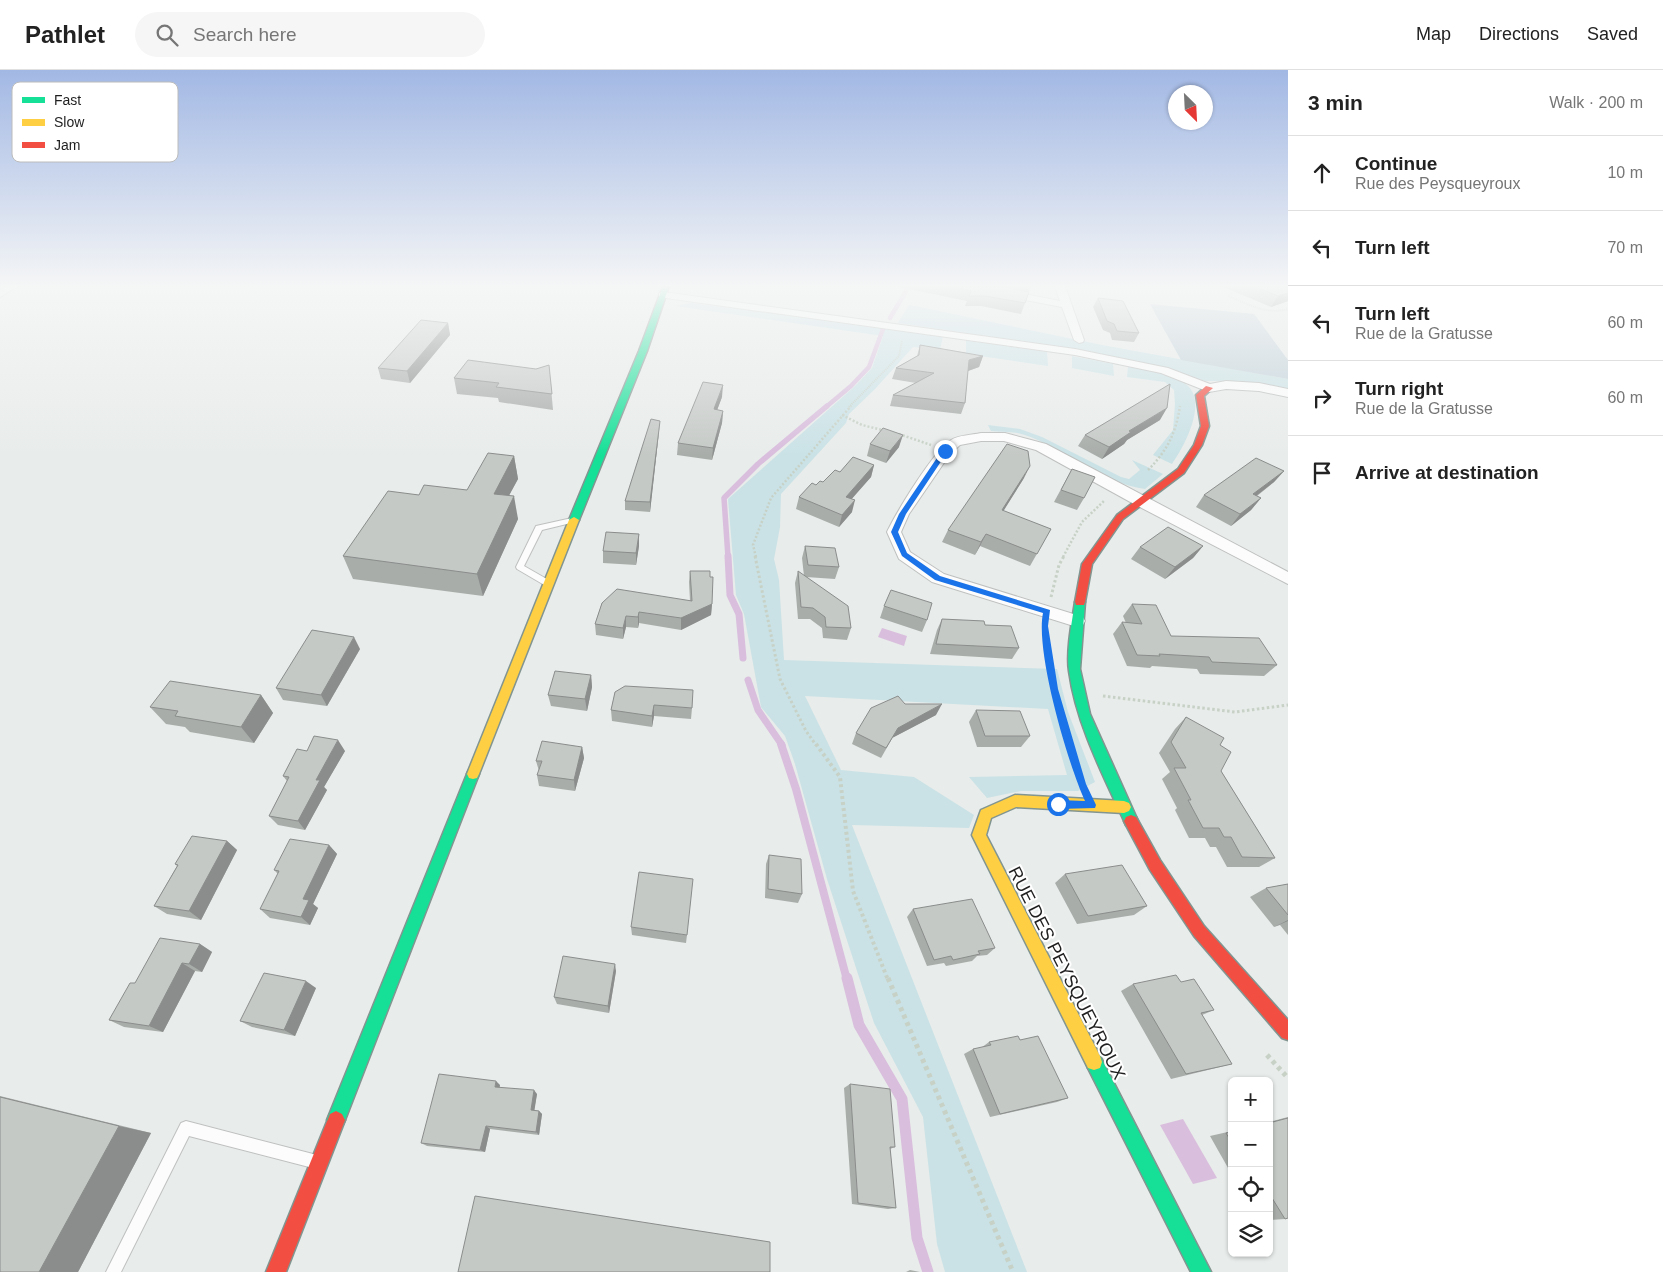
<!DOCTYPE html>
<meta charset="utf-8">
<style>
:root{--surface:#fff;--page:#f6f6f6;--text:#222;--muted:#767676;--line:#e0e0e0}
body{margin:0;font-family:Arial,sans-serif;background:var(--page);color:var(--text)}
.controls{position:absolute;right:15px;bottom:15px;display:grid;overflow:hidden;border-radius:8px;box-shadow:0 1px 4px #0004}
.controls button{width:45px;height:45px;display:grid;place-items:center;padding:0;border:0;border-bottom:1px solid var(--line);background:var(--surface);color:var(--text);font:25px sans-serif}
.compass{position:absolute;left:1168px;top:15px;width:45px;height:45px;border-radius:50%;background:var(--surface);box-shadow:0 1px 4px #0004;rotate:156deg}
.stop{position:absolute;width:15px;height:15px;margin:-11px;border:4px solid #1a73e8;border-radius:50%;background:#fff}
.stop.end{background:#1a73e8;border-color:#fff;box-shadow:0 1px 5px #0008}
.list{margin:0;padding:0;list-style:none}
h2{display:flex;justify-content:space-between;align-items:center;height:65px;margin:0;padding:0 20px;font-size:21px}
h2 small{font-size:16px;font-weight:400;color:var(--muted)}
.list li{display:grid;grid-template-columns:32px 1fr auto;gap:15px;align-items:center;box-sizing:border-box;height:75px;padding:0 20px;border-top:1px solid var(--line)}
.list b{display:block;font-size:19px;white-space:nowrap}
.list p{margin:0;font-size:16px;white-space:nowrap;color:var(--muted)}
.list em{font-size:16px;font-style:normal;color:var(--muted)}
.icon{flex:none;width:28px;height:28px;fill:none;stroke:currentColor;stroke-width:2;stroke-linecap:round;stroke-linejoin:round}
.map{position:relative;flex:none;width:1288px;height:1202px;overflow:hidden}
header{display:flex;align-items:center;gap:30px;box-sizing:border-box;height:70px;padding:0 25px;background:var(--surface);border-bottom:1px solid var(--line)}
header strong{font-size:24px}
nav{display:flex;gap:28px;margin-inline-start:auto;font-size:18px}
.search{width:350px;height:45px;background:var(--page);display:flex;align-items:center;gap:12px;box-sizing:border-box;padding:0 18px;border-radius:28px;color:var(--muted);font-size:19px}
main{display:flex}
aside{flex:1;background:var(--surface)}
.map>svg:first-child{display:block}
.grass{fill:#cae2e6}
.forest{fill:#c0d0d8}
.water{fill:#d9bedd}
.lines{fill:none;stroke-linecap:round;stroke-linejoin:round}
.stream-far4{stroke:#d9bedd;stroke-width:4.5}
.stream-far3{stroke:#d9bedd;stroke-width:5.5}
.stream-far2{stroke:#d9bedd;stroke-width:7}
.stream-far1{stroke:#d9bedd;stroke-width:8}
.stream{stroke:#d9bedd;stroke-width:11}
.lane-casing{stroke:#bec0bf;stroke-width:2}
.street-casing{stroke:#bec0bf;stroke-width:2}
.fast-casing{stroke:#829590;stroke-width:3}
.slow-casing{stroke:#829590;stroke-width:3}
.jam-casing{stroke:#829590;stroke-width:3}
.path-far4{stroke:#c7d1c6;stroke-width:2;stroke-dasharray:1 1;stroke-linecap:butt}
.path-far3{stroke:#c7d1c6;stroke-width:2.5;stroke-dasharray:2 2;stroke-linecap:butt}
.path-far2{stroke:#c7d1c6;stroke-width:3;stroke-dasharray:2.5 2.5;stroke-linecap:butt}
.path-far1{stroke:#c7d1c6;stroke-width:4;stroke-dasharray:3 3;stroke-linecap:butt}
.path{stroke:#c7d1c6;stroke-width:5;stroke-dasharray:4 4;stroke-linecap:butt}
.lane{fill:#fcfcfc;fill-rule:evenodd}
.street{fill:#fcfcfc;fill-rule:evenodd}
.fast{fill:#16e098;fill-rule:evenodd}
.slow{fill:#ffcf43;fill-rule:evenodd}
.jam{fill:#f24e42;fill-rule:evenodd}
.wall{fill:#a9adaa}
.shaded-wall{fill:#8a8d8b}
.building{fill:#c5c9c6;stroke:#8a8d8b}
.route{fill:#1a73e8}
.labels{text-anchor:middle;stroke-width:4;stroke-linejoin:round;paint-order:stroke}
.near-street-label{font-size:18px;fill:#1f1f1f;stroke:#fff}
.key{fill:#fff;stroke:#bcbcbc;stroke-width:1}
.key-label{font-size:14px;fill:#1f1f1f}
</style>
<header>
<strong>Pathlet</strong>
<div class="search"><svg class="icon" aria-label="search" viewBox="0 0 24 24"><circle cx="10" cy="10" r="6"/><path d="M15 15l6 6"/></svg>Search here</div>
<nav><a>Map</a><a>Directions</a><a>Saved</a></nav>
</header>
<main>
<div class="map">
<svg width="1288" height="1202" viewBox="0 0 1288 1202">
<rect width="100%" height="100%" fill="#e8ecea"/>
<g class="grass">
<polygon points="691,233 943,266 940,280 913,277 875,319 849,344 846,353 781,424 780,457 774,489 779,510 784,590 1057,599 1068,642 1095,712 1078,721 1021,721 987,728 969,707 1067,705 1048,639 805,626 841,700 914,707 974,745 969,758 852,755 1027,1202 945,1202 937,1174 923,1047 874,953 827,809 795,694 785,666 761,637 744,544 736,525 728,429 855,316 872,298 883,266 676,236"/>
<polygon points="909,235 1102,275 1288,309 1288,319 1237,311 1205,311 1164,297 1097,283 898,253"/>
<polygon points="966,270 1047,282 1048,296 966,284"/>
<polygon points="1072,286 1113,294 1114,306 1072,298"/>
<path d="M 1128,297 C 1147,300 1172,302 1187,315 C 1208,333 1184,377 1172,394 L 1153,385 L 1173,360 L 1175,334 L 1174,320 L 1165,312 L 1127,307 Z"/>
<path d="M 988,355 L 1020,359 L 1042,367 L 1121,407 L 1129,409 L 1140,400 L 1132,390 L 1163,404 L 1145,419 C 1101,413 1066,379 1025,365 C 1014,361 1002,362 991,361 Z"/>
</g>
<polygon class="forest" points="1150,234 1254,244 1288,290 1288,309 1181,290"/>
<g class="water">
<polygon points="882,558 907,566 904,576 878,567"/>
<polygon points="1183,1049 1217,1108 1193,1114 1160,1055"/>
</g>
<g class="lines">
<g class="stream-far4">
<polyline points="890,248 909,216"/>
<polyline points="826,337 851,316 869,297 883,259"/>
</g>
<polyline class="stream-far3" points="728,487 724,428 758,394 827,336"/>
<g class="stream-far2">
<polyline points="728,486 730,525 739,544 743,588"/>
<polyline points="748,610 758,640 782,675"/>
</g>
<polyline class="stream-far1" points="781,674 796,719 847,910"/>
<polyline class="stream" points="847,908 859,955 902,1029 917,1168 928,1202"/>
<defs>
<g id="lane">
<polygon points="572,448 576,450 575,452 542,460 524,496 552,512 553,514 552,516 546,516 517,499 516,497 536,456"/>
<polygon points="186,1051 313,1084 318,1086 320,1091 318,1096 313,1098 189,1066 121,1202 106,1202 181,1053"/>
</g>
<g id="street">
<polygon points="6,216 18,216 0,227 0,220"/>
<polygon points="1055,216 1065,216 1084,270 1083,272 1079,273 1074,270 1062,237 1004,226 999,223 1004,220 1060,231"/>
<polygon points="663,222 1075,279 1168,298 1210,314 1226,311 1259,313 1288,319 1288,327 1259,321 1226,319 1209,322 1161,303 1075,285 659,227 659,223"/>
<path d="M 981,363 L 1005,363 L 1046,374 L 1288,502 L 1288,514 L 1134,434 L 1036,380 L 1004,371 L 981,371 L 960,375 L 950,384 L 909,444 L 901,462 L 910,482 L 944,504 L 1083,547 L 1085,551 L 1083,555 L 1077,557 L 932,512 L 899,489 L 887,462 C 896,443 934,380 951,370 C 959,365 972,365 981,363 Z"/>
</g>
<g id="fast">
<polygon points="663,216 669,216 647,281 579,450 577,452 571,452 569,450 639,281"/>
<path d="M 1080,528 L 1085,532 L 1080,599 L 1090,644 L 1138,751 L 1136,755 L 1131,757 L 1126,755 C 1104,707 1076,654 1069,601 C 1066,582 1072,551 1075,532 Z"/>
<polygon points="473,699 477,700 479,704 345,1050 342,1056 336,1059 330,1056 327,1050 467,704 469,700"/>
<polygon points="1094,984 1100,986 1211,1202 1191,1202 1088,998 1086,992 1088,986"/>
</g>
<g id="slow">
<polygon points="574,447 579,450 479,704 477,708 473,709 469,708 467,704 569,450"/>
<polygon points="1015,725 1124,731 1129,733 1131,737 1129,741 1124,743 1016,737 991,748 986,765 1100,986 1102,992 1100,998 1094,1000 1088,998 972,765 981,740"/>
</g>
<g id="jam">
<polygon points="1206,316 1213,318 1204,326 1209,356 1202,375 1184,403 1123,449 1092,494 1085,532 1084,535 1076,535 1075,532 1082,494 1117,445 1178,399 1194,375 1201,356 1196,325"/>
<polygon points="1131,745 1136,747 1160,790 1204,856 1288,950 1288,970 1282,968 1194,866 1150,800 1126,755 1124,751 1126,747"/>
<polygon points="336,1041 342,1044 345,1050 286,1202 266,1202 330,1044"/>
</g>
</defs>
<use href="#lane" class="lane-casing"/>
<use href="#street" class="street-casing"/>
<use href="#fast" class="fast-casing"/>
<use href="#slow" class="slow-casing"/>
<use href="#jam" class="jam-casing"/>
<g class="path-far4">
<path d="M 1232,223 L 1228,226 C 1248,234 1266,245 1288,239"/>
<polyline points="849,337 899,286 902,271"/>
</g>
<g class="path-far3">
<polyline points="842,345 862,355 886,361"/>
<polyline points="899,364 931,375"/>
<path d="M 1148,400 C 1167,381 1176,363 1180,336"/>
<polyline points="756,487 753,475 771,428 851,336"/>
<polyline points="1063,487 1082,452 1105,430"/>
</g>
<g class="path-far2">
<polyline points="755,486 780,609 806,661 816,675"/>
<polyline points="1051,527 1059,495 1064,486"/>
<polyline points="1044,557 1050,591"/>
<polyline points="1103,626 1235,642 1288,635"/>
</g>
<g class="path-far1">
<polyline points="816,674 840,707 853,821 888,910"/>
<polyline points="1072,682 1081,712"/>
</g>
<g class="path">
<polyline points="888,908 1013,1202"/>
<polyline points="1267,985 1288,1008"/>
</g>
<use href="#lane" class="lane"/>
<use href="#street" class="street"/>
<use href="#fast" class="fast"/>
<use href="#slow" class="slow"/>
<use href="#jam" class="jam"/>
</g>
<g class="wall">
<polygon points="894,216 1031,216 1021,244 981,236 965,236 967,231"/>
<polygon points="1221,216 1288,216 1288,231 1271,237"/>
<polygon points="1098,228 1139,263 1134,272 1112,270 1110,263 1103,260 1093,237"/>
<polygon points="448,253 450,265 410,313 381,309 378,298"/>
<polygon points="920,275 983,286 979,297 968,301 965,333 961,344 890,336 893,325 916,313 892,309 896,298 917,286"/>
<polygon points="549,295 553,340 499,332 498,328 457,324 454,308 536,299"/>
<polygon points="722,327 717,340 723,341 722,353 712,390 677,385 678,373"/>
<polygon points="1160,350 1127,370 1124,374 1102,389 1078,376 1085,365"/>
<polygon points="659,361 650,442 625,440 625,431"/>
<polygon points="870,374 899,377 886,393 867,386"/>
<polygon points="514,386 518,409 509,425 518,449 483,526 353,509 343,486 419,425 467,420"/>
<polygon points="874,395 871,407 851,429 852,442 839,457 796,439 799,427 816,415 823,412 840,402"/>
<polygon points="1072,399 1084,428 1077,440 1054,432"/>
<polygon points="1284,401 1274,412 1257,426 1261,428 1251,440 1231,456 1196,437 1204,425"/>
<polygon points="1024,408 1003,441 1051,459 1030,496 980,476 975,485 942,472 948,460"/>
<polygon points="639,464 639,476 636,495 603,493 603,481"/>
<polygon points="805,476 839,497 835,509 806,507 851,558 847,570 823,568 822,558 810,549 798,549 795,513 798,501 804,506 802,488"/>
<polygon points="1203,476 1193,488 1165,509 1131,489 1140,477"/>
<polygon points="690,501 712,534 711,545 681,560 639,553 638,558 626,557 623,569 596,565 595,554 602,533 690,531 689,512"/>
<polygon points="1132,534 1171,566 1277,595 1264,606 1200,604 1197,599 1152,596 1150,598 1127,596 1113,564 1122,552 1126,553 1123,546"/>
<polygon points="884,536 927,550 922,562 880,548"/>
<polygon points="942,549 985,555 1019,578 1012,589 930,584 937,560"/>
<polygon points="360,579 327,636 283,630 276,618"/>
<polygon points="591,605 592,617 587,641 551,636 548,625"/>
<polygon points="615,622 692,638 691,649 654,646 652,657 612,651 611,640"/>
<polygon points="261,625 273,643 254,673 190,662 185,657 166,654 150,637"/>
<polygon points="905,634 936,645 892,668 881,688 852,674 856,663"/>
<polygon points="976,640 1030,666 1021,677 977,677 969,652"/>
<polygon points="1186,647 1220,675 1221,701 1275,788 1259,797 1227,797 1216,777 1210,777 1205,768 1189,768 1175,740 1177,738 1162,709 1170,702 1159,683 1175,659"/>
<polygon points="582,677 584,688 575,721 539,716 537,705 539,701 536,691"/>
<polygon points="307,681 345,681 324,717 327,720 305,760 278,755 269,746 287,711 283,706"/>
<polygon points="227,771 237,780 201,850 167,844 154,836 177,796 175,794"/>
<polygon points="329,775 337,784 313,834 318,838 310,855 270,848 260,839 278,804 274,800"/>
<polygon points="769,785 802,824 798,833 765,828 766,794"/>
<polygon points="1065,804 1147,836 1134,845 1077,854 1055,813"/>
<polygon points="1288,814 1288,865 1280,855 1274,857 1250,827 1266,818"/>
<polygon points="913,839 995,878 987,885 977,886 972,891 946,896 944,893 927,896 907,847"/>
<polygon points="631,857 687,865 686,873 632,865"/>
<polygon points="200,874 212,882 202,902 195,901 163,962 124,957 109,950 135,913"/>
<polygon points="616,901 609,943 557,934 554,927"/>
<polygon points="1181,912 1214,940 1202,945 1232,994 1216,998 1171,1009 1121,921 1133,914"/>
<polygon points="316,918 295,966 252,957 240,951"/>
<polygon points="1020,970 1068,1028 1057,1032 990,1047 964,984 973,979 981,978 989,972"/>
<polygon points="850,1014 895,1077 890,1079 896,1138 888,1139 852,1134 844,1018"/>
<polygon points="500,1015 499,1018 537,1024 534,1040 539,1041 542,1044 539,1065 490,1059 485,1082 427,1076 421,1073"/>
<polygon points="0,1026 151,1063 78,1202 0,1202"/>
<polygon points="1288,1047 1288,1148 1285,1149 1269,1150 1269,1052"/>
<polygon points="1232,1061 1232,1105 1210,1066"/>
<polygon points="910,1200 920,1202 906,1202"/>
</g>
<g class="shaded-wall">
<polygon points="1288,223 1288,231 1271,237 1278,226"/>
<polygon points="448,253 450,265 410,313 407,301"/>
<polygon points="983,286 979,297 965,302 969,290"/>
<polygon points="723,315 722,327 713,351 714,339"/>
<polygon points="1167,338 1160,350 1127,370 1124,374 1102,389 1109,377 1129,361"/>
<polygon points="723,341 722,353 712,390 713,378"/>
<polygon points="660,351 659,361 650,442 650,432"/>
<polygon points="903,365 899,377 886,393 890,381"/>
<polygon points="514,386 518,409 498,446 494,424"/>
<polygon points="874,395 871,407 843,439 846,427"/>
<polygon points="1030,396 1024,408 996,453 1002,440"/>
<polygon points="1284,401 1274,412 1243,436 1253,424"/>
<polygon points="514,426 518,449 483,526 477,504"/>
<polygon points="1261,428 1251,440 1231,456 1240,444"/>
<polygon points="855,430 852,442 839,457 842,445"/>
<polygon points="639,464 639,476 636,495 636,483"/>
<polygon points="986,464 980,476 975,485 981,472"/>
<polygon points="1203,476 1193,488 1165,509 1175,497"/>
<polygon points="712,534 711,545 681,560 681,548"/>
<polygon points="639,542 639,553 638,558 638,547"/>
<polygon points="626,546 626,557 623,569 623,558"/>
<polygon points="354,567 360,579 327,636 321,625"/>
<polygon points="591,605 592,617 587,641 585,629"/>
<polygon points="261,625 273,643 254,673 241,657"/>
<polygon points="942,634 936,645 892,668 881,688 898,658"/>
<polygon points="654,635 654,646 652,657 652,646"/>
<polygon points="338,670 345,681 324,717 327,720 305,760 298,751 316,710"/>
<polygon points="582,677 584,688 575,721 574,710"/>
<polygon points="227,771 237,780 201,850 189,841"/>
<polygon points="329,775 337,784 313,834 318,838 310,855 301,847 303,829"/>
<polygon points="1288,850 1288,851 1274,857"/>
<polygon points="200,874 212,882 202,902 189,894"/>
<polygon points="182,893 195,901 163,962 149,956"/>
<polygon points="615,894 616,901 609,943 608,936"/>
<polygon points="306,911 316,918 295,966 284,960"/>
<polygon points="496,1011 500,1015 499,1021 495,1017"/>
<polygon points="534,1020 537,1024 534,1043 531,1040"/>
<polygon points="539,1041 542,1044 539,1065 536,1062"/>
<polygon points="119,1056 151,1063 78,1202 39,1202"/>
<polygon points="486,1056 490,1059 485,1082 480,1080"/>
</g>
<g class="building">
<polygon points="949,216 1000,216 1029,222 1025,233 985,226 969,226 971,221"/>
<polygon points="1254,216 1288,216 1288,223 1278,226"/>
<polygon points="1098,228 1123,231 1139,263 1117,261 1114,254 1107,251"/>
<polygon points="421,250 448,253 407,301 378,298"/>
<polygon points="920,275 983,286 969,290 965,333 893,325 934,303 896,298 919,285"/>
<polygon points="468,290 536,299 549,295 552,324 496,317 499,313 454,308"/>
<polygon points="703,312 723,315 714,339 723,341 713,378 678,373"/>
<polygon points="1170,314 1167,338 1129,361 1131,362 1109,377 1085,365"/>
<polygon points="651,349 660,351 650,432 625,431"/>
<polygon points="883,358 903,365 890,381 870,374"/>
<polygon points="1007,374 1028,381 1030,396 1002,440 1051,459 1037,484 986,464 981,472 948,460"/>
<polygon points="488,383 514,386 494,424 514,426 477,504 343,486 388,421 419,425 424,415 467,420"/>
<polygon points="853,387 874,395 846,427 855,430 842,445 799,427 812,413 816,415 820,411 823,412 835,400 840,402"/>
<polygon points="1256,388 1284,401 1253,424 1261,428 1240,444 1204,425"/>
<polygon points="1072,399 1095,407 1084,428 1061,420"/>
<polygon points="1168,457 1203,476 1175,497 1140,477"/>
<polygon points="606,462 639,464 636,483 603,481"/>
<polygon points="805,476 835,478 839,497 808,495"/>
<polygon points="690,501 710,501 710,507 713,507 712,534 681,548 639,542 638,547 626,546 623,558 595,554 602,533 617,519 692,531"/>
<polygon points="798,501 848,536 851,558 826,557 825,547 813,538 801,537"/>
<polygon points="891,520 932,533 927,550 884,536"/>
<polygon points="1132,534 1156,535 1171,566 1259,568 1277,595 1212,592 1209,587 1159,584 1160,586 1137,585 1122,552 1142,554"/>
<polygon points="942,549 984,551 985,555 1011,556 1019,578 936,574"/>
<polygon points="312,560 354,567 321,625 276,618"/>
<polygon points="555,601 591,605 585,629 548,625"/>
<polygon points="170,611 261,625 241,657 175,646 178,641 150,637"/>
<polygon points="625,616 693,620 692,638 654,635 652,646 611,640 615,622"/>
<polygon points="898,626 905,634 942,634 898,658 886,678 856,663 871,638"/>
<polygon points="976,640 1020,641 1030,666 985,666"/>
<polygon points="1186,647 1224,668 1220,675 1231,682 1221,701 1275,788 1242,787 1231,767 1224,767 1219,758 1203,758 1188,730 1191,730 1174,698 1186,698 1171,672"/>
<polygon points="314,666 338,670 316,710 320,710 298,751 269,746 289,707 283,706 297,679 307,681"/>
<polygon points="542,671 582,677 574,710 537,705 542,691 536,691"/>
<polygon points="192,766 227,771 189,841 154,836 178,795 175,794"/>
<polygon points="290,769 329,775 303,829 309,830 301,847 260,839 279,801 274,800"/>
<polygon points="769,785 801,789 802,824 768,819"/>
<polygon points="1122,795 1147,836 1088,846 1065,804"/>
<polygon points="639,802 693,809 687,865 631,857"/>
<polygon points="1288,814 1288,845 1266,818"/>
<polygon points="972,829 995,878 978,881 980,884 953,890 951,886 934,890 913,839"/>
<polygon points="160,868 200,874 189,894 182,893 149,956 109,950 130,913 135,913"/>
<polygon points="563,886 615,894 608,936 554,927"/>
<polygon points="264,903 306,911 284,960 240,951"/>
<polygon points="1176,905 1181,912 1194,909 1214,940 1201,943 1232,994 1186,1004 1133,914"/>
<polygon points="1018,966 1020,970 1038,966 1068,1028 1000,1044 973,979 991,975 989,972"/>
<polygon points="439,1004 496,1011 495,1017 534,1020 531,1040 539,1041 536,1062 486,1056 480,1080 421,1073"/>
<polygon points="850,1014 890,1019 895,1077 890,1077 896,1138 858,1133"/>
<polygon points="0,1027 119,1056 39,1202 0,1202"/>
<polygon points="1288,1048 1288,1148 1285,1149 1272,1128 1269,1129 1269,1053"/>
<polygon points="1232,1062 1232,1073 1226,1063"/>
<polygon points="475,1126 770,1172 770,1202 458,1202"/>
</g>
<linearGradient id="sky" x2="0" y2="1"><stop stop-color="#a2b8e4"/><stop offset="0.56" stop-color="#f5f6f6"/><stop offset="1" stop-color="#f5f6f6" stop-opacity="0"/></linearGradient>
<rect width="1288" height="385" fill="url(#sky)"/>
<path class="route" d="M 943,379 L 948,381 L 906,444 L 898,462 L 907,483 L 940,506 L 1050,540 L 1048,556 L 1058,619 L 1086,714 L 1096,735 L 1095,738 L 1058,739 L 1053,734 L 1058,730 L 1085,731 C 1068,694 1035,582 1043,543 L 935,510 L 902,486 L 891,462 L 899,444 Z"/>
<g class="labels">
<g class="near-street-label">
<text transform="translate(1067 903) rotate(63)" y="6">RUE DES PEYSQUEYROUX</text>
</g>
</g>
<rect x="12" y="12" width="166" height="80" rx="8" class="key"/>
<rect x="22" y="27" width="23" height="6" fill="#16e098"/>
<rect x="22" y="49" width="23" height="7" fill="#ffcf43"/>
<rect x="22" y="72" width="23" height="6" fill="#f24e42"/>
<g class="key-label">
<text x="54" y="35">Fast</text>
<text x="54" y="57">Slow</text>
<text x="54" y="80">Jam</text>
</g>
</svg>
<div class="controls">
<button>+</button>
<button>−</button>
<button><svg class="icon" aria-label="locate" viewBox="0 0 24 24"><circle cx="12" cy="12" r="6"/><path d="M12 2v4M12 18v4M2 12h4M18 12h4"/></svg></button>
<button><svg class="icon" aria-label="layers" viewBox="0 0 24 24"><path d="M12 4l9 5-9 5-9-5zM3 14l9 5 9-5"/></svg></button>
</div>
<svg class="compass" viewBox="-18 -18 36 36"><path d="M0-13l5 13h-10z" fill="#e53935"/><path d="M0 13l5-13h-10z" fill="#767676"/></svg>
<div class="stop" style="left:1058px;top:734px"></div>
<div class="stop end" style="left:945px;top:381px"></div>
</div>
<aside>
<h2>3 min<small>Walk · 200 m</small></h2>
<ul class="list">
<li><svg class="icon" aria-label="ahead" viewBox="0 0 24 24"><path d="M12 20V5M6 11l6-6 6 6"/></svg><div><b>Continue</b><p>Rue des Peysqueyroux</p></div><em>10 m</em></li>
<li><svg class="icon" aria-label="left" viewBox="0 0 24 24"><path d="M17 20v-9H6M10 6l-5 5 5 5"/></svg><div><b>Turn left</b></div><em>70 m</em></li>
<li><svg class="icon" aria-label="left" viewBox="0 0 24 24"><path d="M17 20v-9H6M10 6l-5 5 5 5"/></svg><div><b>Turn left</b><p>Rue de la Gratusse</p></div><em>60 m</em></li>
<li><svg class="icon" aria-label="right" viewBox="0 0 24 24"><path d="M7 20v-9h11M14 6l5 5-5 5"/></svg><div><b>Turn right</b><p>Rue de la Gratusse</p></div><em>60 m</em></li>
<li><svg class="icon" aria-label="arrive" viewBox="0 0 24 24"><path d="M6 21V4h12l-3 4 3 4H6"/></svg><div><b>Arrive at destination</b></div></li>
</ul>
</aside>
</main>
